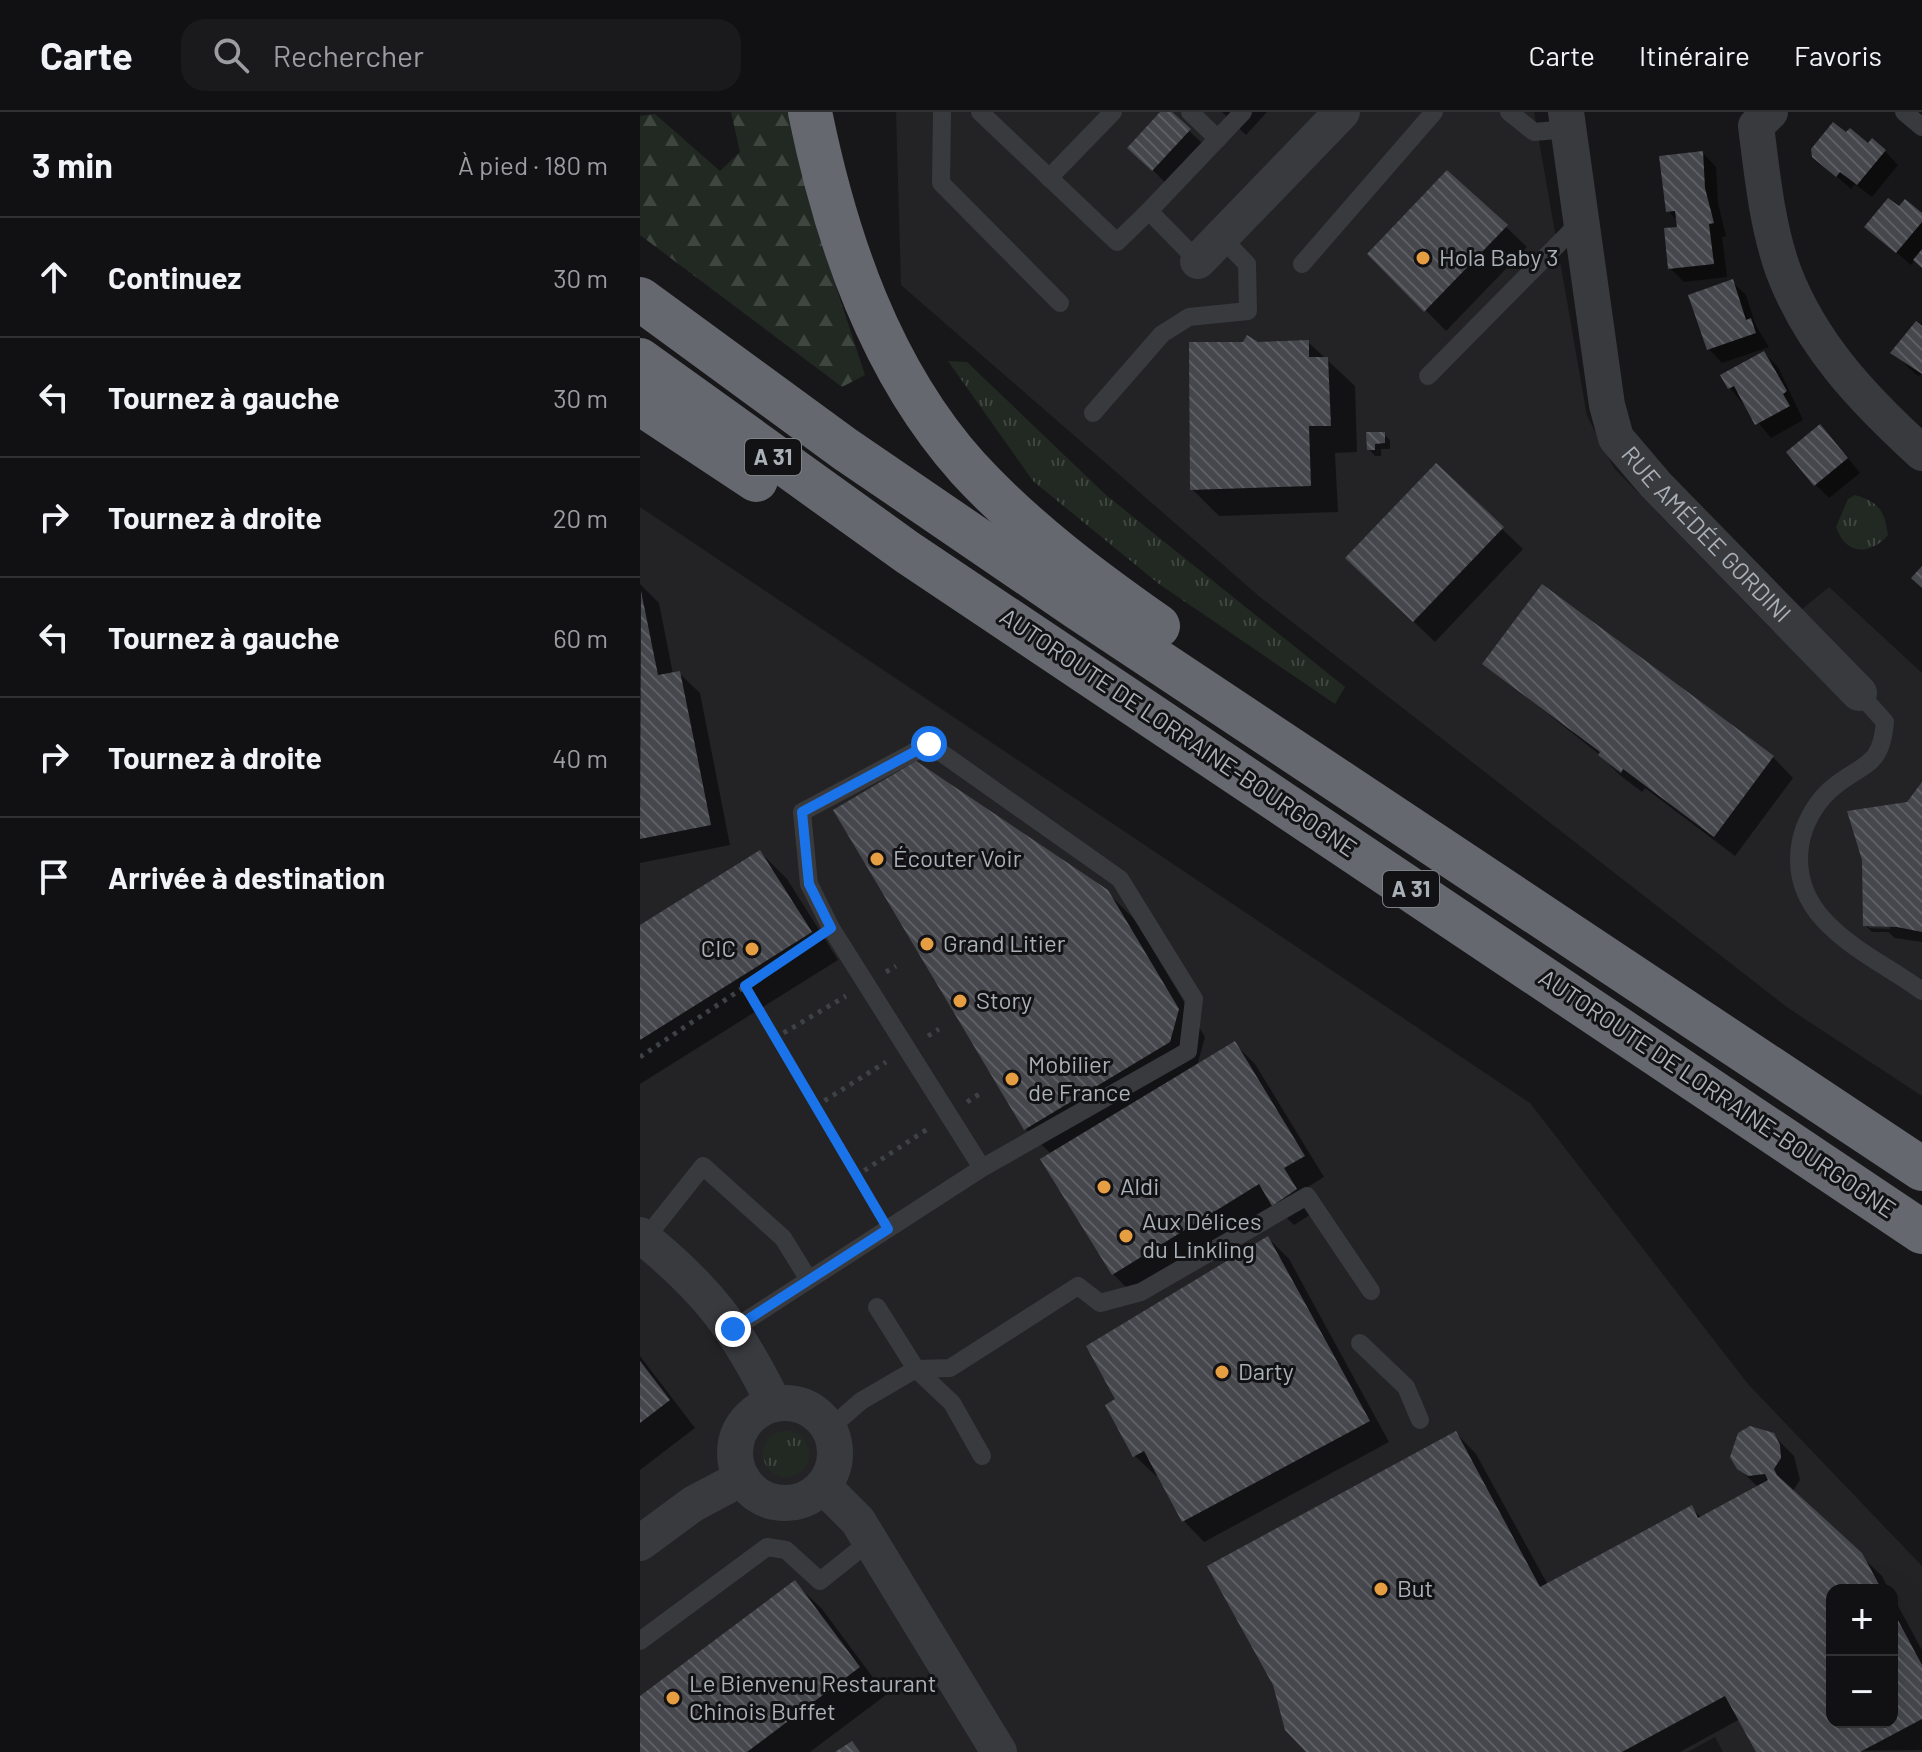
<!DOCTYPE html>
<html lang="fr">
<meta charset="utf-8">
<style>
:root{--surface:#111113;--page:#1a1a1c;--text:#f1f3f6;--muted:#9c9da0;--line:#303133}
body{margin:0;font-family:Barlow,sans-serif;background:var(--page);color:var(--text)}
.controls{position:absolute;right:24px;bottom:24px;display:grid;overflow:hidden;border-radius:16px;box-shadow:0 8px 32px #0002}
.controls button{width:72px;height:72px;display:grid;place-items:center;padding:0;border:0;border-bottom:2px solid var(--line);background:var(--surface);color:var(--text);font:40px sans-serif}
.stop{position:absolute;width:24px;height:24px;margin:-18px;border:6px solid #1a73e8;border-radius:50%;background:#fff}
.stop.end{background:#1a73e8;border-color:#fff;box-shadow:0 2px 8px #0008}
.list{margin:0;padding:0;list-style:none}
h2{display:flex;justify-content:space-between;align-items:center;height:104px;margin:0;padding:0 32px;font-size:34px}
h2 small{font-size:26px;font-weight:400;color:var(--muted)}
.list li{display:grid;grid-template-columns:52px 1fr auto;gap:24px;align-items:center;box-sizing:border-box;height:120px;padding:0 32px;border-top:2px solid var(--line)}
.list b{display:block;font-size:30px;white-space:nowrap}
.list em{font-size:26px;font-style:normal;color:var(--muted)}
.icon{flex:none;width:44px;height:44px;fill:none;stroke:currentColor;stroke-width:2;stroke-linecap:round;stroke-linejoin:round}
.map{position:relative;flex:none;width:1282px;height:1640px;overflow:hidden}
header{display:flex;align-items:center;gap:48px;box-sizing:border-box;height:112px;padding:0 40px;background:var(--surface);border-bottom:2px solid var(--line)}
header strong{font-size:38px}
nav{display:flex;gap:44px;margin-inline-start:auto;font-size:28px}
.search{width:560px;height:72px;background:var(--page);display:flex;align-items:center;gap:20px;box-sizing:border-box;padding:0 28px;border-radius:24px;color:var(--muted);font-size:30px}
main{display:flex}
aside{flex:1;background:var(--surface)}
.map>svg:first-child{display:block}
.built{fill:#232326;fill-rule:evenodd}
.grass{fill:url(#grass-tufts)}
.forest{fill:url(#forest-firs)}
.shadow{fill:#0007;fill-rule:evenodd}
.building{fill:url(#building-back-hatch)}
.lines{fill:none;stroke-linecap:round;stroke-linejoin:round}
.path{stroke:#3e4145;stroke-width:5;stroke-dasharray:4 6;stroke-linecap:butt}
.lane{stroke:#383a3e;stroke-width:18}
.street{stroke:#383a3e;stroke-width:36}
.highway{stroke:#65686e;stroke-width:44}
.route{stroke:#1a73e8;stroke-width:10}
.poi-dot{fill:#e69e42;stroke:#121214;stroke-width:3}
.labels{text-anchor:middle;stroke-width:6;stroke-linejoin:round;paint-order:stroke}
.shield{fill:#121214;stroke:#7c8187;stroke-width:2}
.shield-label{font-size:22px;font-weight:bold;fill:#aab0b8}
.poi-label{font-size:24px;fill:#aab0b8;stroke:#121214;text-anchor:start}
.street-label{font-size:24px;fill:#aab0b8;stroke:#121214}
</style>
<header>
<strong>Carte</strong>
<div class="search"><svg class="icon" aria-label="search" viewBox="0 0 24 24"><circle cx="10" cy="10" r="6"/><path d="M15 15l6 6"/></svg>Rechercher</div>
<nav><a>Carte</a><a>Itinéraire</a><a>Favoris</a></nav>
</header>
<main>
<aside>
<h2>3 min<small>À pied · 180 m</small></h2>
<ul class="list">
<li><svg class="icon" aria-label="ahead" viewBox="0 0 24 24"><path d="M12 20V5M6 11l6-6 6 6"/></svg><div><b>Continuez</b></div><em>30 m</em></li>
<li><svg class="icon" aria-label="left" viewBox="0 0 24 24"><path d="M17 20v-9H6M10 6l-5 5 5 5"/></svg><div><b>Tournez à gauche</b></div><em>30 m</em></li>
<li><svg class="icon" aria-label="right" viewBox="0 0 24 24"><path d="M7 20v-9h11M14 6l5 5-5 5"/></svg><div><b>Tournez à droite</b></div><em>20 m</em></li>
<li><svg class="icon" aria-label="left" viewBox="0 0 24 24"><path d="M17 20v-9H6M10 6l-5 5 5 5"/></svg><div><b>Tournez à gauche</b></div><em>60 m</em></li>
<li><svg class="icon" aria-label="right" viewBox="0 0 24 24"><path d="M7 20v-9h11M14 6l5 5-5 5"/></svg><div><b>Tournez à droite</b></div><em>40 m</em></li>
<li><svg class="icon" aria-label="arrive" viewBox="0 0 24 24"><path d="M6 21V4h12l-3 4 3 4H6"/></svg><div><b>Arrivée à destination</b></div></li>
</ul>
</aside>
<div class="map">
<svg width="1282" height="1640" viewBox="0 0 1282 1640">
<defs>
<pattern id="grass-tufts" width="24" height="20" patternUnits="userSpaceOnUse" patternTransform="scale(2)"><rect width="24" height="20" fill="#212922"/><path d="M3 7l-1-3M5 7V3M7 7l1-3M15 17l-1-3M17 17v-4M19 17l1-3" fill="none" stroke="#3f4640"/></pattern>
<pattern id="forest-firs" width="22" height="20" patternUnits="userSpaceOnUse" patternTransform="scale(2)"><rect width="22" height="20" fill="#212922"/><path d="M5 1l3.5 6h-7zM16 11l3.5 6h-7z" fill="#3f4640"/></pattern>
<pattern id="building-back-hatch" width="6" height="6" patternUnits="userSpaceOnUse" patternTransform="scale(2)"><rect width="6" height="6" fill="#46474c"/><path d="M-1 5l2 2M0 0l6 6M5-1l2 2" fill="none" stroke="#5e5f64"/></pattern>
</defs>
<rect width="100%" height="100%" fill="#171719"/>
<g class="built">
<polygon points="256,0 894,0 947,304 974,356 1134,520 1189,475 1282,561 1282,984 1148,896 620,485 261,173"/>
<path d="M 0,395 L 890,991 L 1108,1272 L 1282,1454 L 1282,1640 L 1083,1640 L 1075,1625 L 1048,1640 L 0,1640 ZM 1192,1478 L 1252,1478 L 1252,1610 L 1192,1610 Z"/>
</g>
<g class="grass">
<polygon points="308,249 327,250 466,383 705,575 695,592 519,472 393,369"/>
<path d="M 1215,383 C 1240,391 1244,398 1248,423 C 1229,445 1205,442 1196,415 L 1208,387 Z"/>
<circle cx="146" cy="1342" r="23"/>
</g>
<polygon class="forest" points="91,0 149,0 172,101 225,263 202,275 0,123 0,4 15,2 80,59 100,40"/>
<g class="shadow">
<polygon points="523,0 529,0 563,32 527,72 490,36"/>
<polygon points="582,0 627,0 606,23"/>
<polygon points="1206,23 1245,39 1258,53 1232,85 1215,72 1211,77 1174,44"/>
<polygon points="1063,41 1076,55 1078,91 1086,124 1082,125 1087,165 1044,170 1030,156 1039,116 1039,110 1028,99"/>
<polygon points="1260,97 1282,104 1282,154 1275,148 1271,153 1227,115"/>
<polygon points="866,115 887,135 806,219 730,141"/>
<polygon points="1092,170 1106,183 1116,214 1129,235 1082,251 1069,237"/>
<polygon points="1282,217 1282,262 1278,264 1253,241"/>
<polygon points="668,230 715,274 717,340 695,341 698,400 579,404 552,377"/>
<polygon points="1124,241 1138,255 1163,308 1131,326 1090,276"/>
<polygon points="744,322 750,328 750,337 741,337 741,344 735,344 729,337"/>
<polygon points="1193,328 1220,361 1189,386 1175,372"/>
<polygon points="796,354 883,437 795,530 728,466"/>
<polygon points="0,472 19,491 33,562 39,561 60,581 90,733 0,751"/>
<polygon points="845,552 1133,645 1153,666 1095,744 1005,676 1002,680 981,664 960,643"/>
<path d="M 1282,673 L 1282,830 L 1255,826 L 1248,820 L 1232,820 L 1225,813 L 1268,692 ZM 1229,812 L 1250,813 L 1250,817 L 1229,816 Z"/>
<polygon points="120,740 147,767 198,848 0,972 0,816"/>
<polygon points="467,780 495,808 565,925 557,954 595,932 615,952 684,1065 663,1078 676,1099 654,1113 636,1095 494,1183 473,1162 403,1048 412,1043 385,1016"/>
<polygon points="628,1126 649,1147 749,1330 564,1430 544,1409 519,1363 516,1364 495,1344 478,1288"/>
<polygon points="0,1244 55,1316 0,1358"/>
<polygon points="1110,1316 1133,1323 1154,1344 1160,1368 1153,1379 1242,1464 1249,1478 1192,1478 1192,1610 1252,1610 1252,1483 1282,1538 1282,1638 1118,1640 1100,1607 1040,1640 667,1640 816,1321 836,1342 908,1473 1051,1396 1062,1406 1118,1375 1098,1356"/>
<polygon points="155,1471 182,1497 246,1583 170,1640 0,1640 0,1586"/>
</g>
<g class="building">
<polygon points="520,0 532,0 551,17 512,59 487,36"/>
<polygon points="1193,10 1206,20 1210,16 1228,31 1232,26 1246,38 1217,73 1200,60 1196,65 1172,45 1171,37"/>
<polygon points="1063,39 1065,76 1074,111 1069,112 1074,152 1028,157 1024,116 1037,115 1035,99 1026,100 1019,44"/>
<polygon points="807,58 868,113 784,200 727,142"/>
<polygon points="1248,86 1259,94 1265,87 1282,101 1282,110 1256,141 1224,115"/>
<polygon points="1282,137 1282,156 1273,148"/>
<polygon points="1093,167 1106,208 1111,206 1116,221 1067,238 1048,183"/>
<polygon points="1276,209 1282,214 1282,262 1250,241"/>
<polygon points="607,223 618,230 669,228 669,245 688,245 691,314 669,314 671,374 550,378 549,230 603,230"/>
<polygon points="1124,239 1147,279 1143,282 1150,294 1115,313 1094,274 1088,277 1080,263"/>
<polygon points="1180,312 1208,346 1174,374 1146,340"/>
<polygon points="726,320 745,320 745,331 735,332 735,338 727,338"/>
<polygon points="796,351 864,415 773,510 705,446"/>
<polygon points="1282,454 1282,476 1271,466"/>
<polygon points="902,472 1134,644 1074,725 983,657 981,661 958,643 960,640 842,552"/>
<polygon points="1,479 18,563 40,559 71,713 0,727"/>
<polygon points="276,649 468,778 539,897 530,930 384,1018 193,698"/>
<polygon points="1282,670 1282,820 1257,815 1223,814 1222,748 1207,699 1267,690"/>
<polygon points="120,738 172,820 0,928 0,813"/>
<polygon points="595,929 665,1044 644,1056 657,1077 632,1094 619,1072 472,1163 400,1047"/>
<polygon points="628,1124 730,1309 542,1410 504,1339 493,1345 465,1293 475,1287 446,1234"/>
<polygon points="0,1249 30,1288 0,1311"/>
<polygon points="1110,1314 1134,1321 1140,1333 1141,1346 1134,1357 1137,1363 1222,1441 1242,1478 1192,1478 1192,1610 1252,1610 1252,1497 1282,1553 1282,1607 1220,1640 1116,1640 1085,1584 982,1640 666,1640 645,1618 633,1573 567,1454 816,1319 900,1475 1052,1393 1058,1406 1128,1368 1125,1362 1108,1364 1097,1357 1090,1345 1098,1321"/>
<polygon points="155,1468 220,1555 107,1640 0,1640 0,1584"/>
<polygon points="212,1629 220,1640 195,1640"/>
</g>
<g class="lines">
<g class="path">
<polyline points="246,860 256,854"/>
<polyline points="105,874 235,1095"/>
<polyline points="288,924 299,917"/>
<polyline points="135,926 206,884"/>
<polyline points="0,945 173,829"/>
<polyline points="327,990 341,981"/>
<polyline points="176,994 246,950"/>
<polyline points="216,1064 289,1016"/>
</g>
<g class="lane">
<polyline points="302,0 301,71 420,191"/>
<polyline points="340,0 477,130 509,99"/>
<polyline points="550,0 578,27"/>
<polyline points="869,0 894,20 928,17"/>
<polyline points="1264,0 1282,15"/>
<polyline points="409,66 473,0"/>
<polyline points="558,149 509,99 603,0"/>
<polyline points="662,152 794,0"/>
<polyline points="788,264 941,109"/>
<polyline points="453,301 522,222 549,205 608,199 607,152 581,125"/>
<path d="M 1219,581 L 1245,610 C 1241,654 1226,650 1196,673 C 1177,687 1163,712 1160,734 C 1149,811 1230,841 1282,879"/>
<polyline points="5,1127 63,1054 143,1126 169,1168"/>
<polyline points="237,1195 276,1257 312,1291 342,1344"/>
<polyline points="93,1217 342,1056 191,816 169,772 162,700 289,632 480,767 554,887 548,939 342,1056"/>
<polyline points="720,1231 766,1275 780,1308"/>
<polyline points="189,1317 221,1289 276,1257 310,1256 438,1174 460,1191 501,1180 667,1084 731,1179"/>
<polyline points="0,1529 127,1435 146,1438 180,1469 230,1429"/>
</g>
<g class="street">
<path id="s1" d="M 926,0 L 967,293 L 976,326 L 1016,373 L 1219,581"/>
<path d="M 1130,0 L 1116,14 C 1122,61 1127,113 1143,158 C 1171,233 1224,288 1282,341"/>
<polyline points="558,149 702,0"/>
<path d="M 0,1123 C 66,1176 97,1216 134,1292"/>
<circle cx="145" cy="1341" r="50"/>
<polyline points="183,1374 218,1409 359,1640"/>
<polyline points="0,1431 53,1392 102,1366"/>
</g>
<g class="highway">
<path d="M 170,0 C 196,127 240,258 328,356 C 384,417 451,467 518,514"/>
<polyline points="0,187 205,337 438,496 1282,1057"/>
<polyline points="0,248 267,440 1282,1120"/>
<polyline points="0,291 116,368"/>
</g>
</g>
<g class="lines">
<polyline class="route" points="93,1217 248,1117 105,874 191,816 169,772 162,700 289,632"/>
</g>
<g class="poi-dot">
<circle cx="783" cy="146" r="8"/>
<circle cx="237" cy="747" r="8"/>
<circle cx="287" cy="832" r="8"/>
<circle cx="112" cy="837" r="8"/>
<circle cx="320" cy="889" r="8"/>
<circle cx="372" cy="967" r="8"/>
<circle cx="464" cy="1075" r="8"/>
<circle cx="486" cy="1124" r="8"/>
<circle cx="582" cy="1260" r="8"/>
<circle cx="741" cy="1477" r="8"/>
<circle cx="33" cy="1586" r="8"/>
</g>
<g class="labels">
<g class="shield">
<rect x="105" y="327" width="56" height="36" rx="6"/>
<rect x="743" y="759" width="56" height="36" rx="6"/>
</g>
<g class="shield-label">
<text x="133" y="353">A 31</text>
<text x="771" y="785">A 31</text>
</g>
<g class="poi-label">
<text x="799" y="154">Hola Baby 3</text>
<text x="253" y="755">Écouter Voir</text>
<text x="303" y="840">Grand Litier</text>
<text x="96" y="845" text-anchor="end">CIC</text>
<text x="336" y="897">Story</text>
<text x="388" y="961">Mobilier<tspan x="388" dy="28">de France</tspan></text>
<text x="480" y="1083">Aldi</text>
<text x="502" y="1118">Aux Délices<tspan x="502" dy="28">du Linkling</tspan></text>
<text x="598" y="1268">Darty</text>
<text x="757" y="1485">But</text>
<text x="49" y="1580">Le Bienvenu Restaurant<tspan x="49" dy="28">Chinois Buffet</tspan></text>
</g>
<g class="street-label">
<text dy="8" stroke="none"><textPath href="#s1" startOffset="462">RUE AMÉDÉE GORDINI</textPath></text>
<text transform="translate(538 621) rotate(34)" y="8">AUTOROUTE DE LORRAINE-BOURGOGNE</text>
<text transform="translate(1077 982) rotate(34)" y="8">AUTOROUTE DE LORRAINE-BOURGOGNE</text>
</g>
</g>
</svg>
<div class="controls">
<button>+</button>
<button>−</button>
</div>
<div class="stop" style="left:289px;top:632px"></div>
<div class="stop end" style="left:93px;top:1217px"></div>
</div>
</main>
